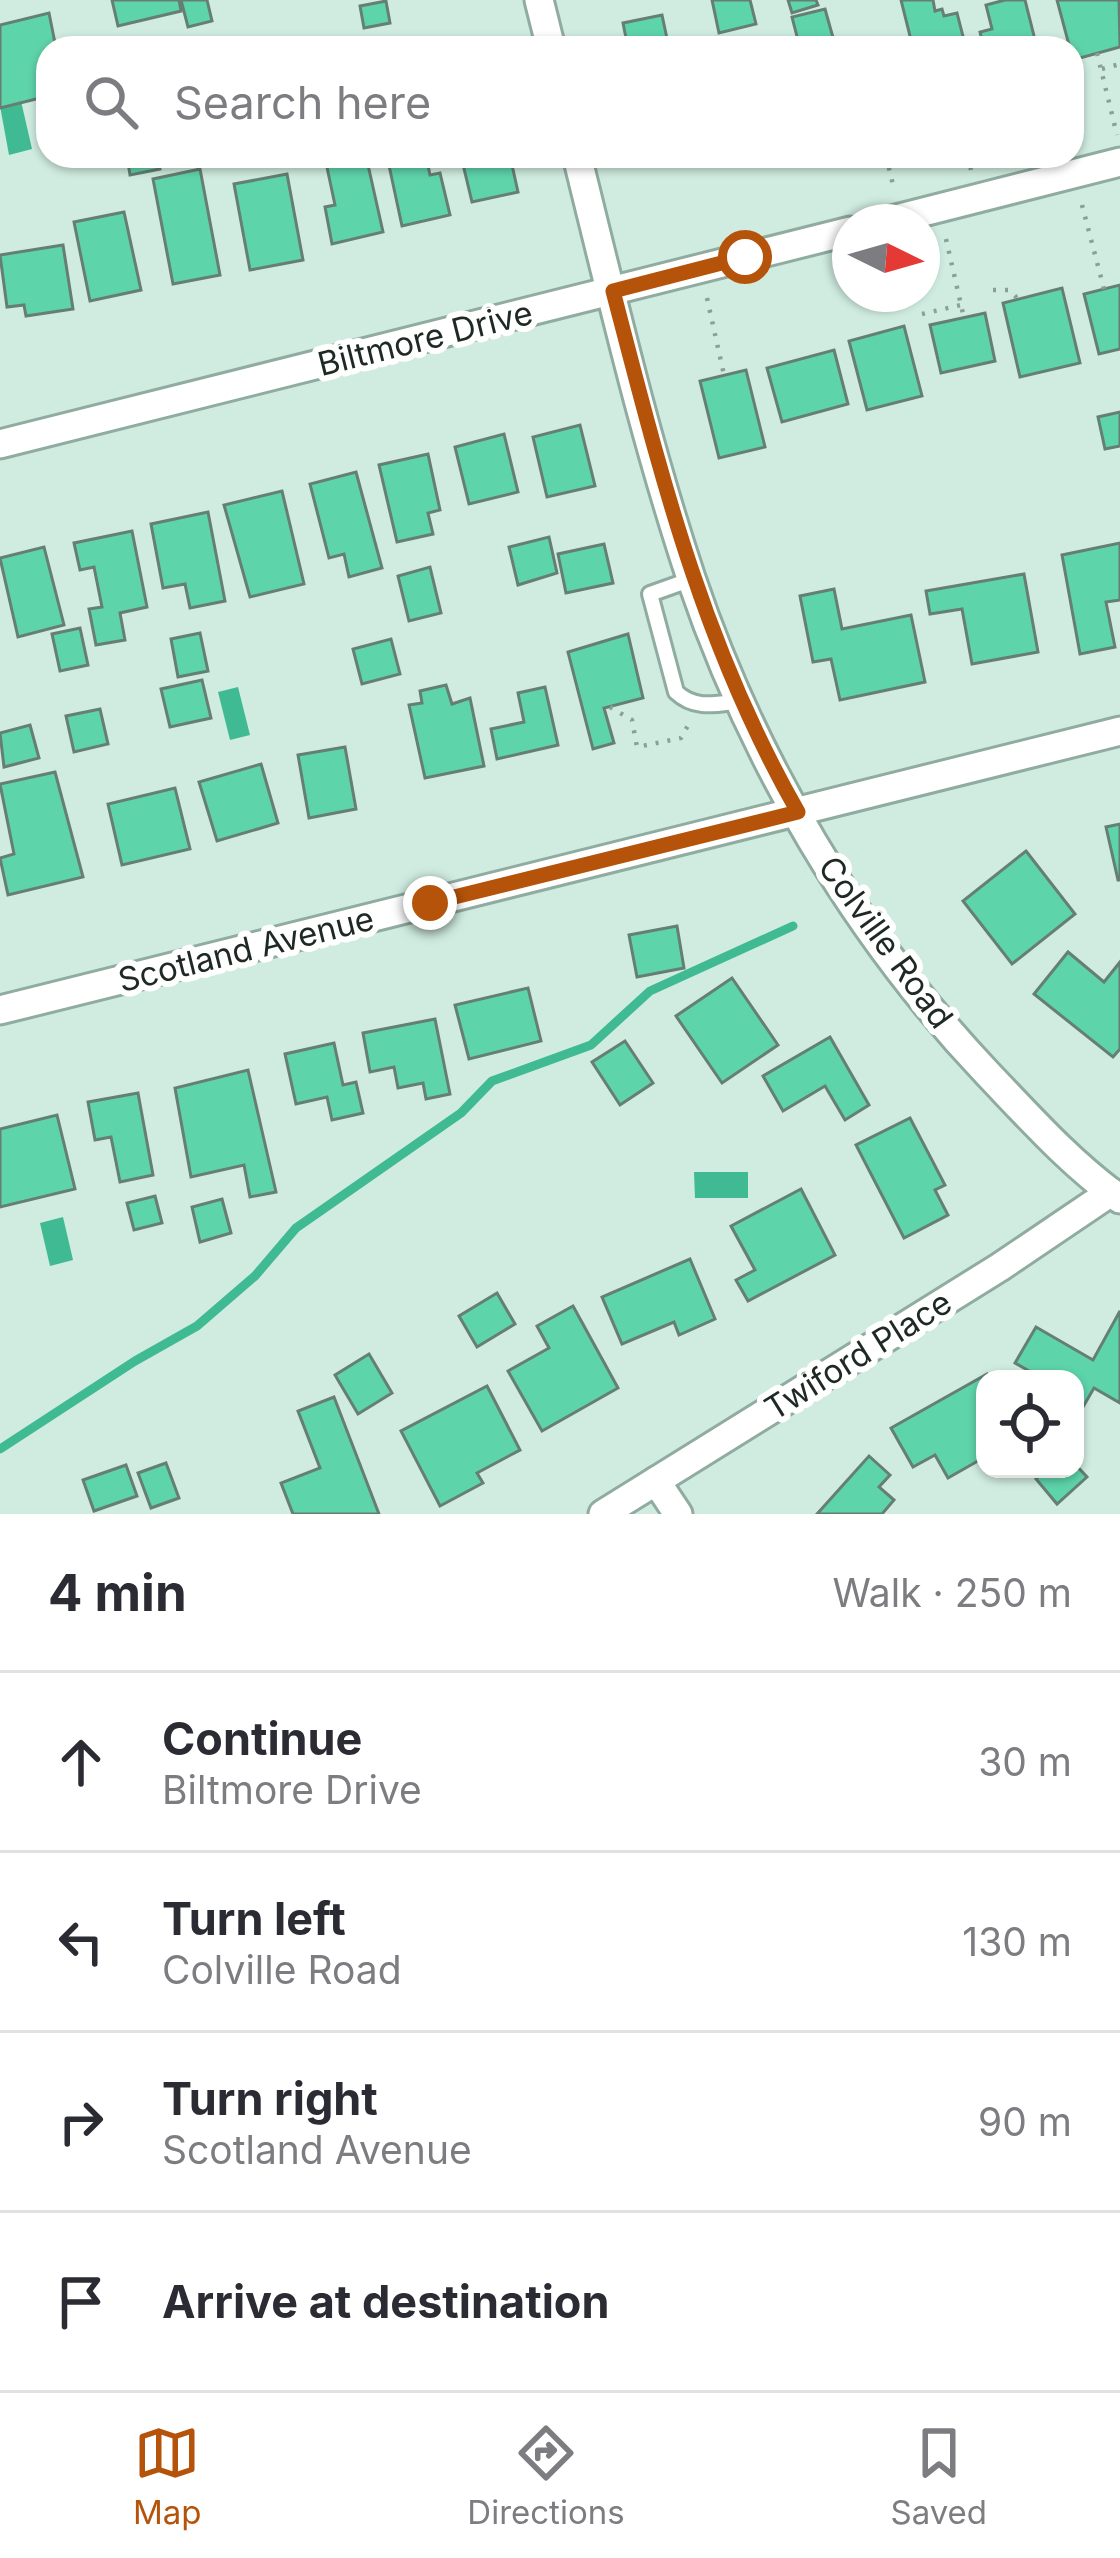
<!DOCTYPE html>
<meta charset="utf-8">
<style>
:root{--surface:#fff;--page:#f2f2f3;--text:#2b2b33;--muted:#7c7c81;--line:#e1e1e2;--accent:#b45309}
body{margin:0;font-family:Inter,sans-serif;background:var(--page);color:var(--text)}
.controls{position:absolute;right:36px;bottom:36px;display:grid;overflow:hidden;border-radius:24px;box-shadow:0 3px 9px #0004}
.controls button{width:108px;height:108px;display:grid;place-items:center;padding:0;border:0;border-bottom:3px solid var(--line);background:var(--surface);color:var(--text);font:60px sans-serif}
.compass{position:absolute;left:832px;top:204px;width:108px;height:108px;border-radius:50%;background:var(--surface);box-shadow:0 3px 9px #0004;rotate:95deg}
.stop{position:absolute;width:36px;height:36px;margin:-27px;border:9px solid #b45309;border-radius:50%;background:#fff}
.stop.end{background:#b45309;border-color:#fff;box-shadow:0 3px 12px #0008}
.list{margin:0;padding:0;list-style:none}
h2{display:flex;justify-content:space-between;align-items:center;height:156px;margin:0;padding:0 48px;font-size:51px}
h2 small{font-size:39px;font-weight:400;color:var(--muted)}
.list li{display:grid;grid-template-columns:78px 1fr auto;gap:36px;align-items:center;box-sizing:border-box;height:180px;padding:0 48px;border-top:3px solid var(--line)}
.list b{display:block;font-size:45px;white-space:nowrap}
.list p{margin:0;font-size:39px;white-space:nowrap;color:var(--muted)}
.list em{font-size:39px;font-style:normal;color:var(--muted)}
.icon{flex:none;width:66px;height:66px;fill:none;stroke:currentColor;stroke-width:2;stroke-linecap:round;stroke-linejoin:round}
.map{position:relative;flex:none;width:1120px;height:1514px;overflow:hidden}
.search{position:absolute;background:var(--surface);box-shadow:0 3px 9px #0004;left:36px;right:36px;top:36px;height:132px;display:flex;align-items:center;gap:30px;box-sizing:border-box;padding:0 42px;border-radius:36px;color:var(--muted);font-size:45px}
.sheet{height:876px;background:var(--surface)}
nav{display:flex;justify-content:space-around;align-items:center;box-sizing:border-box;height:168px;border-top:3px solid var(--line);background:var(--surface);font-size:33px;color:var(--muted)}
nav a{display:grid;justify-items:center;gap:6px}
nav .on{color:var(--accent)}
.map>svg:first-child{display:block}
.water{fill:#3fba92}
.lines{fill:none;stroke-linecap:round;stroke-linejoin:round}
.stream{stroke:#3fba92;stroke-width:9}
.building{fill:#5ed4ab;stroke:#657f74;stroke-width:3}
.lane-casing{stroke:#90ab9f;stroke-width:20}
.street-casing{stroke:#90ab9f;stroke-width:33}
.path{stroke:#8aa097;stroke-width:4.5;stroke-dasharray:3 9;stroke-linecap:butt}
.lane{stroke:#fff;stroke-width:14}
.street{stroke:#fff;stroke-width:27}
.route{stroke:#b45309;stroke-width:15}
.labels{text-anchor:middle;stroke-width:12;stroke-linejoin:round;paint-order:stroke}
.street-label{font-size:33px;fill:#1e2924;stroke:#fff}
</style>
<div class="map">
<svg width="1120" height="1514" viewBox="0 0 1120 1514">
<rect width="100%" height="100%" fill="#d0ece0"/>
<g class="water">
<polygon points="21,101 32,149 9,155 0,106"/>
<polygon points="238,687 250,735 230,740 218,692"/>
<polygon points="694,1172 748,1172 748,1198 695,1198"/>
<polygon points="63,1217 73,1260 50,1266 40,1223"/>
</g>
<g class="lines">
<polyline class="stream" points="0,1449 135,1361 197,1326 255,1276 296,1228 461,1113 492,1081 591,1045 650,991 793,926"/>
</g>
<g class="building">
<polygon points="112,0 179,0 181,11 118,26"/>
<polygon points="181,0 207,0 212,21 188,27"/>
<polygon points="712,0 750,0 756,24 719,33"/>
<polygon points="788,0 816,0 818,5 792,13"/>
<polygon points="901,0 933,0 935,11 942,9 944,16 957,13 966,48 913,48"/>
<polygon points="1005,0 1025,0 1037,48 984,48 980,32 992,29 986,5"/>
<polygon points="1057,0 1119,0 1120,47 1073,60"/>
<polygon points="386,1 390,23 364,28 360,6"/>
<polygon points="825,9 834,41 800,48 792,17"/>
<polygon points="49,13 56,48 48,48 48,96 0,108 0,25"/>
<polygon points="662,15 669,48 628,48 623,23"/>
<polygon points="127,156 158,156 160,169 130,175"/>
<polygon points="366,156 383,232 332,244 325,207 335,205 325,158"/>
<polygon points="387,156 426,156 430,175 440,173 450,215 402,226"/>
<polygon points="461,156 510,156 518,192 472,202"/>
<polygon points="200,169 220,275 173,284 153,179"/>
<polygon points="287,174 303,260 250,270 234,184"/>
<polygon points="124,212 141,290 90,301 74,222"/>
<polygon points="63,245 73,309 26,316 24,305 7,307 0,255"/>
<polygon points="1120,285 1120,349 1099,354 1084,294"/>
<polygon points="1062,288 1080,363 1020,377 1003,303"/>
<polygon points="985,313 995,361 941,373 930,325"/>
<polygon points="904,326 922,396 867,410 849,341"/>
<polygon points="834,350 848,404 782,422 767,368"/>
<polygon points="746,370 765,447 719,458 700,381"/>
<polygon points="1120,412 1120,446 1105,449 1098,417"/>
<polygon points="580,425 595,486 547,497 533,437"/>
<polygon points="504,434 518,492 469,504 455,447"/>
<polygon points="428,454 440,510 428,513 433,534 397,542 379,465"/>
<polygon points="356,472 382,568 349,577 344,554 329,558 310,484"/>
<polygon points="282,491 304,584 250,597 224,505"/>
<polygon points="208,512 225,601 190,608 185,584 163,588 151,524"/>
<polygon points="132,531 147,607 120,613 125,640 96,645 89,609 102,607 94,567 80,570 74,543"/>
<polygon points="549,537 557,573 518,585 509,547"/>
<polygon points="1120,543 1120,600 1106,602 1115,647 1080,654 1062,555"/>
<polygon points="604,544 613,583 566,593 558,554"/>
<polygon points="44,547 64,625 18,637 0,558"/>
<polygon points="430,567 441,613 409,621 398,576"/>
<polygon points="1024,574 1038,652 972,664 962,609 930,614 926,591"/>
<polygon points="834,589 842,629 911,615 925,682 840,700 831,659 813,662 800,596"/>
<polygon points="80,628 88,665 60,671 52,634"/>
<polygon points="200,633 208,671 178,677 171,639"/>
<polygon points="628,634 643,698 604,708 614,743 593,749 568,652"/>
<polygon points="391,639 400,674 362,684 353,649"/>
<polygon points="202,680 211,718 170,727 161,689"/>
<polygon points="446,685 452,704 470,698 484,766 425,778 409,705 422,703 420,691"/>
<polygon points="545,687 558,745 497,759 491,729 524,722 518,693"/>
<polygon points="100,709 108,744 74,752 66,716"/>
<polygon points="30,725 39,758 4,767 0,733"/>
<polygon points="345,747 356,809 309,818 298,755"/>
<polygon points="261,764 278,823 217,841 199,782"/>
<polygon points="55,772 83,877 8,895 0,858 14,854 0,784"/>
<polygon points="175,788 190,849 122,865 108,804"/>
<polygon points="1120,824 1120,880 1118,880 1106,827"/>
<polygon points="1026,851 1075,914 1012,964 963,901"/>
<polygon points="677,926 684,968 637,977 629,935"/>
<polygon points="1068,952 1104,982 1120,962 1120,1049 1113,1057 1034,994"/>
<polygon points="732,978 778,1045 722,1083 676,1016"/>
<polygon points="528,988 541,1041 469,1059 455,1005"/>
<polygon points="435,1019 450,1094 426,1099 423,1083 398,1088 394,1067 370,1072 363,1033"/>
<polygon points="830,1037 869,1105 845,1120 825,1086 783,1111 763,1076"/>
<polygon points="625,1041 653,1083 620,1105 592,1062"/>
<polygon points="334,1043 343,1085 356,1082 363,1113 332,1120 327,1097 296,1104 285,1054"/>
<polygon points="248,1070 276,1192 250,1197 244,1165 191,1177 175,1088"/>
<polygon points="138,1093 153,1175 120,1182 111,1137 95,1140 88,1102"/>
<polygon points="57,1115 75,1189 0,1207 0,1129"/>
<polygon points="910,1118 945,1185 935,1190 948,1215 904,1238 856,1145"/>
<polygon points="801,1189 835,1255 748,1301 736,1280 755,1270 731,1226"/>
<polygon points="155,1196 162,1223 134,1230 127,1203"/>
<polygon points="222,1199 231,1233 200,1242 192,1207"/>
<polygon points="690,1259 715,1319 679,1335 674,1322 622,1344 602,1297"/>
<polygon points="497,1293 515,1324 477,1347 459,1316"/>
<polygon points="573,1306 618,1388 542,1431 508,1371 549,1348 537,1326"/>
<polygon points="1120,1311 1120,1403 1094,1388 1076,1419 1075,1379 1043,1379 1015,1363 1036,1327 1093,1360"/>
<polygon points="369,1354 392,1393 358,1414 335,1375"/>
<polygon points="987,1374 990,1379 985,1379 985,1457 948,1478 935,1455 913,1467 891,1428"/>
<polygon points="487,1386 520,1450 477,1473 483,1483 440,1506 401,1431"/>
<polygon points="334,1397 379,1514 293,1514 281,1483 320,1468 298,1411"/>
<polygon points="869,1456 890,1475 879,1487 894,1500 882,1514 817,1514"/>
<polygon points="166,1463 179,1498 151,1508 138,1473"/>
<polygon points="1075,1464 1087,1477 1057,1504 1036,1479 1047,1469 1075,1469"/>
<polygon points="126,1465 137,1496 94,1511 83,1480"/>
</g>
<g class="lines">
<defs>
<path id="lane" d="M 692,579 L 650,594 L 676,692 C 695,710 716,704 740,701"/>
<g id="street">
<polyline points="539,0 551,48"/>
<path d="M 577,156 C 612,297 645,440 691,578 C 753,761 855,934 988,1074 C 1030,1118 1070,1163 1120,1199"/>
<polyline points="884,222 1120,162"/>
<polyline points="0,444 850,231"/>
<polyline points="0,1010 1120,731"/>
<polyline points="656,1481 678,1514"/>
<polyline points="603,1514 1000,1267 1111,1192"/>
</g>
</defs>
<use href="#lane" class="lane-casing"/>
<use href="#street" class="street-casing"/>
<g class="path">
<polyline points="1097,53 1117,135"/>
<polyline points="1102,69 1120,64"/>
<polyline points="886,156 894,189"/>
<polyline points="968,156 971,170"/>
<polyline points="1082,205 1104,289"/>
<polyline points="946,239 964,318"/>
<polyline points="993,290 1009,290 1018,299"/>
<polyline points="707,298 724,375"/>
<polyline points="922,314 961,305"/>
<polyline points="610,707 632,720 637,747 681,738 691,720"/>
</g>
<use href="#lane" class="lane"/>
<use href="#street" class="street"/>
</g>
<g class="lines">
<path class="route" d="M 430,903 L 798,812 C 702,644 661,475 613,291 L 745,257"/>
</g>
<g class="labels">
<g class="street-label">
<text transform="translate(425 338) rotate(-14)" y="12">Biltmore Drive</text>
<text transform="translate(886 942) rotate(54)" y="12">Colville Road</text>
<text transform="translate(246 949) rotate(-14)" y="12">Scotland Avenue</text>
<text transform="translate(858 1355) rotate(-32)" y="12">Twiford Place</text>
</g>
</g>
</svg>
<div class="controls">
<button><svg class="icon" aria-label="locate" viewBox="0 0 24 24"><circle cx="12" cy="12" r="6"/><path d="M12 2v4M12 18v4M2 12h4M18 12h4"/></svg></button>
</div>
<svg class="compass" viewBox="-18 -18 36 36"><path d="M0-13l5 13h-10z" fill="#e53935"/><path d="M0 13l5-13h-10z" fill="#7c7c81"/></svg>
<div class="stop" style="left:745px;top:257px"></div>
<div class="stop end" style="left:430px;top:903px"></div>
<div class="search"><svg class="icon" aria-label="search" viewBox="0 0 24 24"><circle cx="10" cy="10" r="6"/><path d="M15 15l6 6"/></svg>Search here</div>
</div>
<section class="sheet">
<h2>4 min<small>Walk · 250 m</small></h2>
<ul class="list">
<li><svg class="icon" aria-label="ahead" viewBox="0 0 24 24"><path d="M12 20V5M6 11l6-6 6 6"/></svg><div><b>Continue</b><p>Biltmore Drive</p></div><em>30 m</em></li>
<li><svg class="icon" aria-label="left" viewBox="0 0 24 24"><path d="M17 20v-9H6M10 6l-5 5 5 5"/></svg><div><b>Turn left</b><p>Colville Road</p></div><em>130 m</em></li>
<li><svg class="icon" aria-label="right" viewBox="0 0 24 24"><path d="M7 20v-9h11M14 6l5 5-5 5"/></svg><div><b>Turn right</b><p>Scotland Avenue</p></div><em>90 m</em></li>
<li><svg class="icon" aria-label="arrive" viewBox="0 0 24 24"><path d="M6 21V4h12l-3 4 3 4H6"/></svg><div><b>Arrive at destination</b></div></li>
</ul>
</section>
<nav>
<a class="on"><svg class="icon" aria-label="map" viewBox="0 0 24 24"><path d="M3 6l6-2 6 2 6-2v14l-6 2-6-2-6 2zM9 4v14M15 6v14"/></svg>Map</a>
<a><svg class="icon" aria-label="directions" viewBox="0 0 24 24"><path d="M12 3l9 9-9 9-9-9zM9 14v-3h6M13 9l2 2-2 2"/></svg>Directions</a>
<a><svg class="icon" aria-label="saved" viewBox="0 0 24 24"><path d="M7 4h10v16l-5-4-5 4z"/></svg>Saved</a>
</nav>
